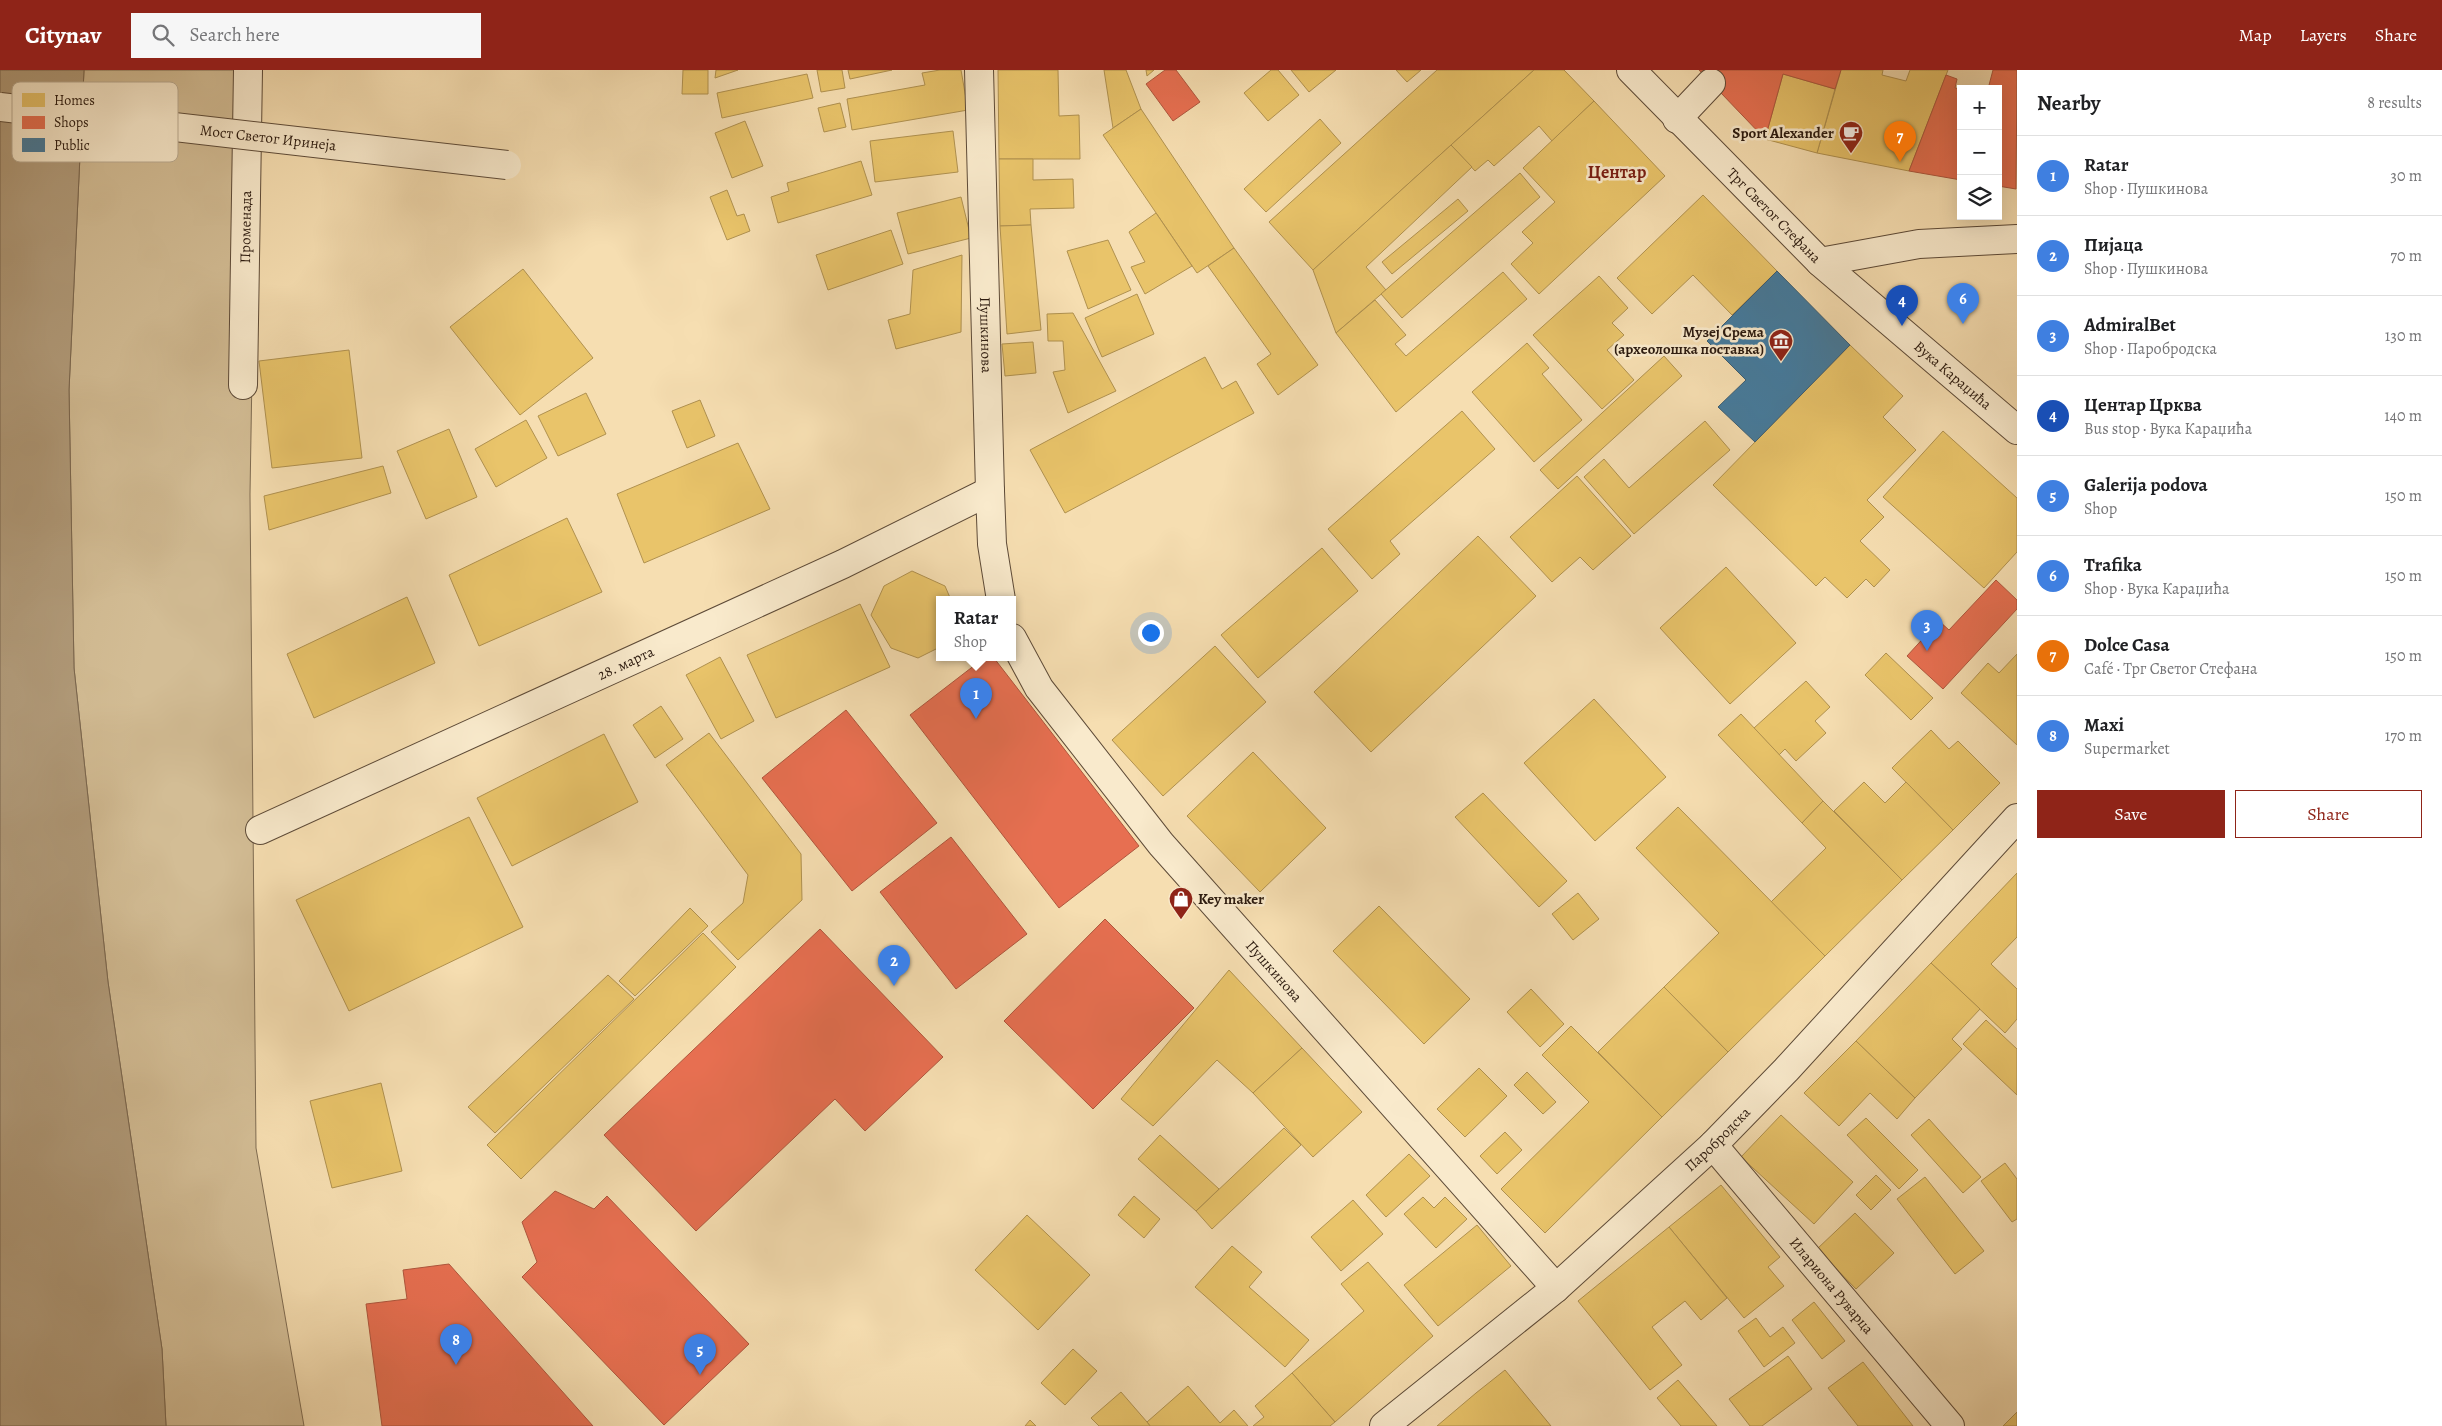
<!DOCTYPE html>
<meta charset="utf-8">
<style>
:root{--surface:#fff;--page:#f6f6f6;--text:#202124;--muted:#757577;--line:#e0e0e0;--accent:#8f2418}
body{margin:0;font-family:Alegreya,serif;background:var(--page);color:var(--text)}
.controls{position:absolute;right:15px;top:15px;display:grid;overflow:hidden;border-radius:0px;box-shadow:0 5px 20px #0002}
.controls button{width:45px;height:45px;display:grid;place-items:center;padding:0;border:0;border-bottom:1px solid var(--line);background:var(--surface);color:var(--text);font:25px sans-serif}
.you{position:absolute;left:1150px;top:562px;width:18px;height:18px;margin:-12px;border:4px solid #fff;border-radius:50%;background:#1a73e8;box-shadow:0 0 0 8px #1a73e833}
.badge{display:grid;place-items:center;width:32px;height:32px;border-radius:50%;background:var(--accent);color:#fff;font-size:16px;font-weight:700}
.pin{position:absolute;translate:-50% -41px;filter:drop-shadow(0 1px 2px #0008)}
.pin::after{content:'';position:absolute;top:26px;width:18px;height:15px;background:inherit;clip-path:polygon(0 0,100% 0,50% 100%)}
.popup{position:absolute;left:936px;top:526px;width:80px;height:65px;box-sizing:border-box;display:grid;place-content:center;border-radius:0px;background:var(--surface);filter:drop-shadow(0 1px 4px #0005);font-size:16px;white-space:nowrap;color:var(--muted)}
.popup b{font-size:19px;color:var(--text)}
.popup::after{content:'';position:absolute;left:50%;top:100%;margin-left:-10px;border:10px solid transparent;border-top-color:var(--surface)}
.list{margin:0;padding:0;list-style:none}
h2{display:flex;justify-content:space-between;align-items:center;height:65px;margin:0;padding:0 20px;font-size:21px}
h2 small{font-size:16px;font-weight:400;color:var(--muted)}
.list li{display:grid;grid-template-columns:32px 1fr auto;gap:15px;align-items:center;box-sizing:border-box;height:80px;padding:0 20px;border-top:1px solid var(--line)}
.list b{display:block;font-size:19px;white-space:nowrap}
.list p{margin:0;font-size:16px;white-space:nowrap;color:var(--muted)}
.list em{font-size:16px;font-style:normal;color:var(--muted)}
.actions{display:flex;gap:10px;padding:15px 20px}
.actions a{flex:1;padding:11px 0;border:1px solid var(--accent);border-radius:0px;text-align:center;font-size:18px;color:var(--accent)}
.actions .main{background:var(--accent);color:#fff}
.icon{flex:none;width:28px;height:28px;fill:none;stroke:currentColor;stroke-width:2;stroke-linecap:round;stroke-linejoin:round}
.map{position:relative;flex:none;width:2017px;height:1356px;overflow:hidden}
header{display:flex;align-items:center;gap:30px;box-sizing:border-box;height:70px;padding:0 25px;background:var(--accent);color:#fff}
header strong{font-size:24px}
nav{display:flex;gap:28px;margin-inline-start:auto;font-size:18px}
.search{width:350px;height:45px;background:var(--page);display:flex;align-items:center;gap:12px;box-sizing:border-box;padding:0 18px;border-radius:0px;color:var(--muted);font-size:19px}
main{display:flex}
aside{flex:1;background:var(--surface)}
.map>svg:first-child{display:block}
.green{fill:#d3bd95;stroke:#7f6c52}
.water{fill:#b19b7a;stroke:#7b674f}
.homes{fill:#e9c46a;stroke:#b0914f}
.shops{fill:#e76f51;stroke:#af563d}
.public{fill:#457b9d;stroke:#3d5e72}
.lines{fill:none;stroke-linecap:round;stroke-linejoin:round}
.minor-casing{stroke:#5e4b38;stroke-width:30}
.minor{stroke:#f9eacc;stroke-width:28}
.minor-bridge-casing{stroke:#5e4b38;stroke-width:30;stroke-linecap:butt}
.minor-bridge{stroke:#f9eacc;stroke-width:28}
.labels{text-anchor:middle;stroke-width:5;stroke-linejoin:round;paint-order:stroke}
.poi-label{font-size:15px;font-weight:bold;fill:#2b1a0f;stroke:#f9eacc;text-anchor:end}
.street-label{font-size:15px;fill:#2b1a0f;stroke:#f9eacc}
.quarter-label{font-size:18px;font-weight:bold;fill:#7a1f14;stroke:#f9eacc}
.key{fill:#f9eacc;stroke:#bbac93;stroke-width:1}
.key-label{font-size:14px;fill:#2b1a0f}
</style>
<header>
<strong>Citynav</strong>
<div class="search"><svg class="icon" aria-label="search" viewBox="0 0 24 24"><circle cx="10" cy="10" r="6"/><path d="M15 15l6 6"/></svg>Search here</div>
<nav><a>Map</a><a>Layers</a><a>Share</a></nav>
</header>
<main>
<div class="map">
<svg width="2017" height="1356" viewBox="0 0 2017 1356">
<rect width="100%" height="100%" fill="#f6deb1"/>
<filter id="stains"><feTurbulence type="fractalNoise" baseFrequency=".004" numOctaves="4"/><feColorMatrix values="0 0 0 0 .2 0 0 0 0 .09 0 0 0 0 .02 0 0 0 .5 -.17"/></filter>
<radialGradient id="worn" r=".72"><stop offset=".6" stop-color="#630" stop-opacity="0"/><stop offset="1" stop-color="#630" stop-opacity=".3"/></radialGradient>
<polygon class="green" points="84,0 262,0 255,123 250,424 256,1078 304,1356 166,1356 162,1279 108,912 74,598 69,320"/>
<polygon class="water" points="0,0 84,0 69,320 74,598 108,912 162,1279 166,1356 0,1356"/>
<g class="homes">
<polygon points="683,0 708,0 708,24 682,24"/>
<polygon points="716,0 738,0 715,8"/>
<polygon points="817,0 842,0 845,18 821,22"/>
<polygon points="848,0 892,0 850,9"/>
<polygon points="940,0 961,0 968,40 852,60 847,29 925,15 922,3"/>
<polygon points="998,0 1058,0 1059,46 1079,45 1080,89 999,89"/>
<polygon points="1104,0 1126,0 1141,39 1113,58"/>
<polygon points="1146,0 1154,0 1147,6"/>
<polygon points="1271,0 1278,0 1299,25 1268,51 1244,23"/>
<polygon points="1291,0 1336,0 1309,22"/>
<polygon points="1396,0 1421,0 1407,12"/>
<polygon points="1437,0 1534,0 1313,200 1269,152"/>
<polygon points="1534,0 1564,0 1594,31 1552,71 1539,56 1494,96 1488,90 1475,101 1451,75"/>
<polygon points="1841,0 1883,0 1882,5 1906,11 1910,0 1948,0 1909,101 1817,83"/>
<polygon points="807,4 813,28 722,48 717,23"/>
<polygon points="1783,4 1835,19 1817,83 1765,69"/>
<polygon points="1594,31 1665,106 1539,224 1511,194 1533,173 1522,162 1555,132 1523,98"/>
<polygon points="840,33 846,57 824,62 818,38"/>
<polygon points="1141,39 1234,178 1197,203 1103,65"/>
<polygon points="1320,49 1341,73 1266,142 1244,119"/>
<polygon points="745,51 763,96 732,108 715,63"/>
<polygon points="953,61 958,102 875,112 870,71"/>
<polygon points="1451,75 1472,97 1366,197 1386,220 1336,263 1313,200"/>
<polygon points="999,89 1033,89 1033,110 1073,109 1074,138 1030,139 1031,155 1000,156"/>
<polygon points="861,91 872,125 778,153 771,127 789,121 787,113"/>
<polygon points="1520,103 1540,127 1402,248 1381,224"/>
<polygon points="727,120 737,146 744,144 750,161 727,170 710,127"/>
<polygon points="1703,125 1777,201 1732,245 1693,205 1652,244 1617,208"/>
<polygon points="961,127 971,168 908,184 897,143"/>
<polygon points="1458,129 1468,141 1392,204 1382,192"/>
<polygon points="1156,143 1192,196 1145,224 1131,197 1145,192 1129,162"/>
<polygon points="1031,155 1041,260 1007,264 1000,156"/>
<polygon points="891,160 903,194 828,220 816,185"/>
<polygon points="1108,170 1131,220 1088,239 1067,181"/>
<polygon points="1234,178 1318,295 1278,325 1257,294 1271,284 1208,196"/>
<polygon points="962,185 961,262 896,279 888,250 910,244 913,200"/>
<polygon points="523,199 593,288 520,345 450,257"/>
<polygon points="1503,202 1527,229 1396,342 1336,263 1375,230 1406,265 1395,274 1406,286"/>
<polygon points="1599,206 1628,238 1612,253 1624,265 1607,280 1634,310 1602,339 1533,265"/>
<polygon points="1137,224 1154,264 1102,287 1085,248"/>
<polygon points="1073,243 1116,321 1068,343 1053,302 1065,300 1063,271 1048,271 1047,244"/>
<polygon points="1033,272 1036,303 1005,306 1002,274"/>
<polygon points="1527,273 1549,298 1542,304 1582,350 1534,392 1472,322"/>
<polygon points="1850,275 1903,326 1883,347 1916,380 1867,430 1884,447 1860,471 1890,500 1874,517 1866,509 1847,528 1825,507 1816,516 1713,415"/>
<polygon points="349,280 362,388 272,398 259,291"/>
<polygon points="1664,286 1682,306 1558,419 1540,400"/>
<polygon points="1205,287 1222,319 1236,311 1254,343 1065,443 1030,380"/>
<polygon points="586,323 606,364 558,386 538,346"/>
<polygon points="700,330 715,366 687,378 672,341"/>
<polygon points="1462,341 1495,379 1390,471 1400,484 1372,509 1328,459"/>
<polygon points="526,350 547,388 496,417 475,379"/>
<polygon points="1705,351 1730,380 1634,464 1584,407 1604,389 1629,418"/>
<polygon points="449,359 477,427 426,449 397,381"/>
<polygon points="1943,361 2017,428 2017,482 1984,518 1883,427"/>
<polygon points="738,373 770,439 644,493 617,424"/>
<polygon points="383,396 391,423 269,460 264,426"/>
<polygon points="1577,406 1631,466 1593,500 1580,487 1552,512 1510,467"/>
<polygon points="567,448 602,522 479,576 449,505"/>
<polygon points="1478,466 1536,526 1371,682 1314,622"/>
<polygon points="1322,478 1358,521 1258,608 1221,565"/>
<polygon points="1726,497 1796,573 1730,634 1660,558"/>
<polygon points="912,501 945,516 951,530 940,530 940,577 918,588 891,578 871,545 884,516"/>
<polygon points="407,527 435,593 314,648 287,584"/>
<polygon points="860,534 890,597 776,648 747,585"/>
<polygon points="1215,576 1266,632 1163,726 1112,670"/>
<polygon points="1886,583 1933,628 1911,650 1865,605"/>
<polygon points="2017,584 2017,675 1961,623 1988,593 1999,603"/>
<polygon points="720,587 754,651 721,669 686,605"/>
<polygon points="1806,611 1830,637 1815,651 1826,663 1796,691 1785,679 1779,685 1754,658"/>
<polygon points="1594,629 1666,707 1595,771 1524,693"/>
<polygon points="661,636 683,669 655,688 633,655"/>
<polygon points="1741,644 1823,731 1802,753 1718,665"/>
<polygon points="1931,660 1949,679 1958,671 2000,713 1953,760 1892,698"/>
<polygon points="709,663 801,784 802,830 738,890 711,862 743,833 748,805 666,695"/>
<polygon points="604,664 638,732 512,796 477,728"/>
<polygon points="1253,682 1326,758 1260,822 1187,746"/>
<polygon points="1864,712 1885,733 1906,712 1953,760 1902,810 1834,741"/>
<polygon points="1483,723 1567,811 1539,837 1455,747"/>
<polygon points="1823,731 1902,810 1825,886 1771,832 1826,778 1802,753"/>
<polygon points="1678,737 1825,886 1728,982 1664,917 1719,863 1636,778"/>
<polygon points="469,747 523,857 349,941 296,830"/>
<polygon points="2017,803 2017,867 1991,894 2017,919 2017,949 2005,963 1931,893"/>
<polygon points="1578,823 1599,849 1573,870 1552,844"/>
<polygon points="1379,836 1470,929 1424,974 1333,881"/>
<polygon points="690,838 708,856 635,926 619,911"/>
<polygon points="703,863 736,897 521,1109 487,1075"/>
<polygon points="1931,893 1980,939 1952,969 1962,979 1915,1028 1856,971"/>
<polygon points="1229,900 1302,978 1253,1023 1217,990 1153,1056 1121,1029"/>
<polygon points="608,905 634,929 495,1063 468,1037"/>
<polygon points="1664,917 1728,982 1662,1047 1598,982"/>
<polygon points="1531,919 1564,954 1540,977 1507,942"/>
<polygon points="1986,950 2017,979 2017,1025 1963,974"/>
<polygon points="1571,956 1662,1047 1545,1163 1501,1119 1589,1032 1542,985"/>
<polygon points="1856,971 1915,1028 1897,1049 1870,1023 1839,1056 1804,1023"/>
<polygon points="1302,978 1362,1042 1313,1087 1253,1023"/>
<polygon points="1479,998 1507,1026 1465,1067 1437,1039"/>
<polygon points="1527,1002 1556,1032 1543,1044 1514,1015"/>
<polygon points="381,1013 402,1101 332,1118 310,1031"/>
<polygon points="1781,1045 1853,1112 1814,1154 1741,1087"/>
<polygon points="1866,1048 1918,1100 1899,1119 1847,1065"/>
<polygon points="1929,1049 1981,1107 1963,1123 1911,1065"/>
<polygon points="1284,1058 1301,1075 1212,1159 1196,1141"/>
<polygon points="1505,1062 1522,1080 1497,1104 1480,1086"/>
<polygon points="1160,1065 1219,1119 1196,1141 1138,1089"/>
<polygon points="1409,1084 1430,1106 1386,1147 1366,1125"/>
<polygon points="2005,1093 2017,1109 2017,1149 2012,1152 1981,1111"/>
<polygon points="1876,1105 1891,1120 1871,1140 1856,1125"/>
<polygon points="1925,1107 1984,1181 1955,1204 1897,1129"/>
<polygon points="1721,1115 1780,1187 1768,1197 1784,1216 1744,1248 1669,1157"/>
<polygon points="1134,1126 1160,1149 1144,1168 1118,1145"/>
<polygon points="1423,1127 1434,1138 1445,1127 1467,1149 1436,1178 1404,1144"/>
<polygon points="1353,1130 1383,1164 1341,1201 1311,1167"/>
<polygon points="1855,1143 1894,1183 1856,1219 1817,1179"/>
<polygon points="1027,1145 1090,1205 1038,1260 975,1200"/>
<polygon points="1477,1155 1511,1196 1438,1256 1404,1215"/>
<polygon points="1669,1157 1727,1228 1701,1250 1685,1231 1652,1257 1682,1295 1650,1320 1578,1231"/>
<polygon points="1232,1176 1262,1202 1249,1217 1309,1270 1285,1297 1195,1217"/>
<polygon points="1368,1192 1433,1266 1335,1352 1292,1303 1364,1241 1341,1214"/>
<polygon points="1814,1232 1845,1271 1822,1289 1792,1250"/>
<polygon points="1756,1248 1770,1267 1783,1257 1795,1273 1764,1297 1738,1261"/>
<polygon points="1073,1279 1097,1301 1065,1335 1041,1313"/>
<polygon points="1788,1286 1812,1319 1762,1356 1750,1356 1729,1329"/>
<polygon points="1863,1292 1913,1356 1858,1356 1828,1318"/>
<polygon points="1505,1300 1551,1356 1437,1356 1476,1323"/>
<polygon points="1292,1303 1335,1352 1330,1356 1253,1356 1264,1347 1255,1336"/>
<polygon points="1678,1310 1717,1356 1681,1356 1657,1328"/>
<polygon points="1188,1316 1220,1353 1234,1340 1248,1356 1150,1356 1147,1352"/>
<polygon points="1121,1322 1147,1352 1150,1356 1099,1356 1091,1348"/>
<polygon points="2017,1342 2017,1356 2003,1356"/>
<polygon points="1030,1350 1036,1356 1025,1356"/>
</g>
<g class="shops">
<polygon points="1165,0 1176,0 1200,32 1173,51 1146,14"/>
<polygon points="1699,0 1841,0 1835,19 1783,4 1765,69"/>
<polygon points="1993,0 2017,0 2016,119 1998,116 1998,19 1988,19"/>
<polygon points="1946,5 1957,9 1955,18 1961,19 1961,110 1909,101"/>
<polygon points="1996,510 2017,530 2017,539 1943,619 1907,586 1939,551 1949,560"/>
<polygon points="984,588 994,588 1139,776 1059,838 910,645"/>
<polygon points="846,640 937,753 852,821 762,708"/>
<polygon points="951,767 1027,864 956,919 880,822"/>
<polygon points="1105,849 1194,938 1093,1039 1004,951"/>
<polygon points="820,859 943,987 865,1061 835,1029 696,1161 604,1065"/>
<polygon points="555,1121 594,1139 607,1126 749,1274 664,1355 522,1207 537,1192 522,1152"/>
<polygon points="449,1194 593,1356 382,1356 366,1234 407,1229 403,1200"/>
</g>
<polygon class="public" points="1777,201 1850,275 1755,372 1718,337 1746,310 1707,271"/>
<g class="lines">
<defs>
<g id="minor">
<path id="s1" d="M 979,0 L 990,421 L 992,474 L 1001,530"/>
<path id="s2" d="M 1631,0 L 1820,192 L 2017,360"/>
<polyline points="1677,49 1711,13"/>
<polyline points="1820,192 1919,174 2017,169"/>
<path id="s3" d="M 243,315 L 248,0"/>
<path id="s4" d="M 1012,568 L 1039,618 L 1161,774 L 1556,1218"/>
<path id="s5" d="M 260,760 L 843,494 L 990,421"/>
<path id="s6" d="M 1713,1075 L 1950,1356"/>
<path id="s7" d="M 1384,1356 L 1556,1218 L 1713,1075 L 1786,1000 L 2017,748"/>
</g>
</defs>
<use href="#minor" class="minor-casing"/>
<use href="#minor" class="minor"/>
<defs>
<g id="minor-bridge">
<path id="s8" d="M 0,37 L 507,95"/>
</g>
</defs>
<use href="#minor-bridge" class="minor-bridge-casing"/>
<use href="#minor-bridge" class="minor-bridge"/>
</g>
<defs>
<symbol id="cafe-pin" viewBox="-11 -11 22 30"><path d="M0 17L-7.5 6A9.5 9.5 0 1 1 7.5 6Z" fill="#8f2418" stroke="#f9eacc"/><path d="M-5.5-4.5H6V0H3Q3 3.5 0 3.5H-2.5Q-5.5 3.5-5.5 0ZM3-3.2v2h1.7v-2ZM-6 4.5H4V6H-6Z" fill="#fff"/></symbol>
<symbol id="museum-pin" viewBox="-11 -11 22 30"><path d="M0 17L-7.5 6A9.5 9.5 0 1 1 7.5 6Z" fill="#8f2418" stroke="#f9eacc"/><path d="M0-6L6-3V-2H-6V-3ZM-5-1h2V3h-2ZM-1-1h2V3h-2ZM3-1h2V3H3ZM-6 4H6V6H-6Z" fill="#fff"/></symbol>
<symbol id="shop-pin" viewBox="-11 -11 22 30"><path d="M0 17L-7.5 6A9.5 9.5 0 1 1 7.5 6Z" fill="#8f2418" stroke="#f9eacc"/><path d="M-5-2.5h2.3a2.7 3.5 0 0 1 5.4 0H5L5.5 6h-11ZM-1.5-2.5h3a1.5 2.3 0 0 0-3 0Z" fill="#fff"/></symbol>
</defs>
<g fill-rule="evenodd">
<use href="#cafe-pin" x="1837" y="49" width="28" height="38"/>
<use href="#museum-pin" x="1767" y="257" width="28" height="38"/>
<use href="#shop-pin" x="1167" y="815" width="28" height="38"/>
</g>
<g class="labels">
<g class="poi-label">
<text x="1834" y="68">Sport Alexander</text>
<text x="1764" y="267">Музеј Срема<tspan x="1764" dy="17">(археолошка поставка)</tspan></text>
<text x="1198" y="834" text-anchor="start">Key maker</text>
</g>
<g class="street-label">
<text dy="5" stroke="none"><textPath href="#s8" startOffset="270">Мост Светог Иринеја</textPath></text>
<text dy="5" stroke="none"><textPath href="#s2" startOffset="204">Трг Светог Стефана</textPath></text>
<text dy="5" stroke="none"><textPath href="#s3" startOffset="158">Променада</textPath></text>
<text dy="5" stroke="none"><textPath href="#s1" startOffset="265">Пушкинова</textPath></text>
<text dy="5" stroke="none"><textPath href="#s2" startOffset="444">Вука Караџића</textPath></text>
<text dy="5" stroke="none"><textPath href="#s5" startOffset="402">28. марта</textPath></text>
<text dy="5" stroke="none"><textPath href="#s4" startOffset="425">Пушкинова</textPath></text>
<text dy="5" stroke="none"><textPath href="#s7" startOffset="440">Паробродска</textPath></text>
<text dy="5" stroke="none"><textPath href="#s6" startOffset="184">Илариона Руварца</textPath></text>
</g>
<g class="quarter-label">
<text x="1617" y="108">Центар</text>
</g>
</g>
<rect x="12" y="12" width="166" height="80" rx="8" class="key"/>
<rect x="22" y="23" width="23" height="14" fill="#e9c46a"/>
<rect x="22" y="46" width="23" height="13" fill="#e76f51"/>
<rect x="22" y="68" width="23" height="14" fill="#457b9d"/>
<g class="key-label">
<text x="54" y="35">Homes</text>
<text x="54" y="57">Shops</text>
<text x="54" y="80">Public</text>
</g>
<rect width="100%" height="100%" filter="url(#stains)"/>
<rect width="100%" height="100%" fill="url(#worn)"/>
</svg>
<div class="controls">
<button>+</button>
<button>−</button>
<button><svg class="icon" aria-label="layers" viewBox="0 0 24 24"><path d="M12 4l9 5-9 5-9-5zM3 14l9 5 9-5"/></svg></button>
</div>
<div class="you"></div>
<div class="pin badge" style="left:976px;top:649px;background:#3f7fe0">1</div>
<div class="popup"><b>Ratar</b>Shop</div>
<div class="pin badge" style="left:894px;top:916px;background:#3f7fe0">2</div>
<div class="pin badge" style="left:1927px;top:581px;background:#3f7fe0">3</div>
<div class="pin badge" style="left:1902px;top:256px;background:#1a4fb4">4</div>
<div class="pin badge" style="left:700px;top:1305px;background:#3f7fe0">5</div>
<div class="pin badge" style="left:1963px;top:254px;background:#3f7fe0">6</div>
<div class="pin badge" style="left:1900px;top:92px;background:#e8710a">7</div>
<div class="pin badge" style="left:456px;top:1295px;background:#3f7fe0">8</div>
</div>
<aside>
<h2>Nearby<small>8 results</small></h2>
<ul class="list">
<li><span class="badge" style="background:#3f7fe0">1</span><div><b>Ratar</b><p>Shop · Пушкинова</p></div><em>30 m</em></li>
<li><span class="badge" style="background:#3f7fe0">2</span><div><b>Пијаца</b><p>Shop · Пушкинова</p></div><em>70 m</em></li>
<li><span class="badge" style="background:#3f7fe0">3</span><div><b>AdmiralBet</b><p>Shop · Паробродска</p></div><em>130 m</em></li>
<li><span class="badge" style="background:#1a4fb4">4</span><div><b>Центар Црква</b><p>Bus stop · Вука Караџића</p></div><em>140 m</em></li>
<li><span class="badge" style="background:#3f7fe0">5</span><div><b>Galerija podova</b><p>Shop</p></div><em>150 m</em></li>
<li><span class="badge" style="background:#3f7fe0">6</span><div><b>Trafika</b><p>Shop · Вука Караџића</p></div><em>150 m</em></li>
<li><span class="badge" style="background:#e8710a">7</span><div><b>Dolce Casa</b><p>Café · Трг Светог Стефана</p></div><em>150 m</em></li>
<li><span class="badge" style="background:#3f7fe0">8</span><div><b>Maxi</b><p>Supermarket</p></div><em>170 m</em></li>
</ul>
<div class="actions"><a class="main">Save</a><a>Share</a></div>
</aside>
</main>
